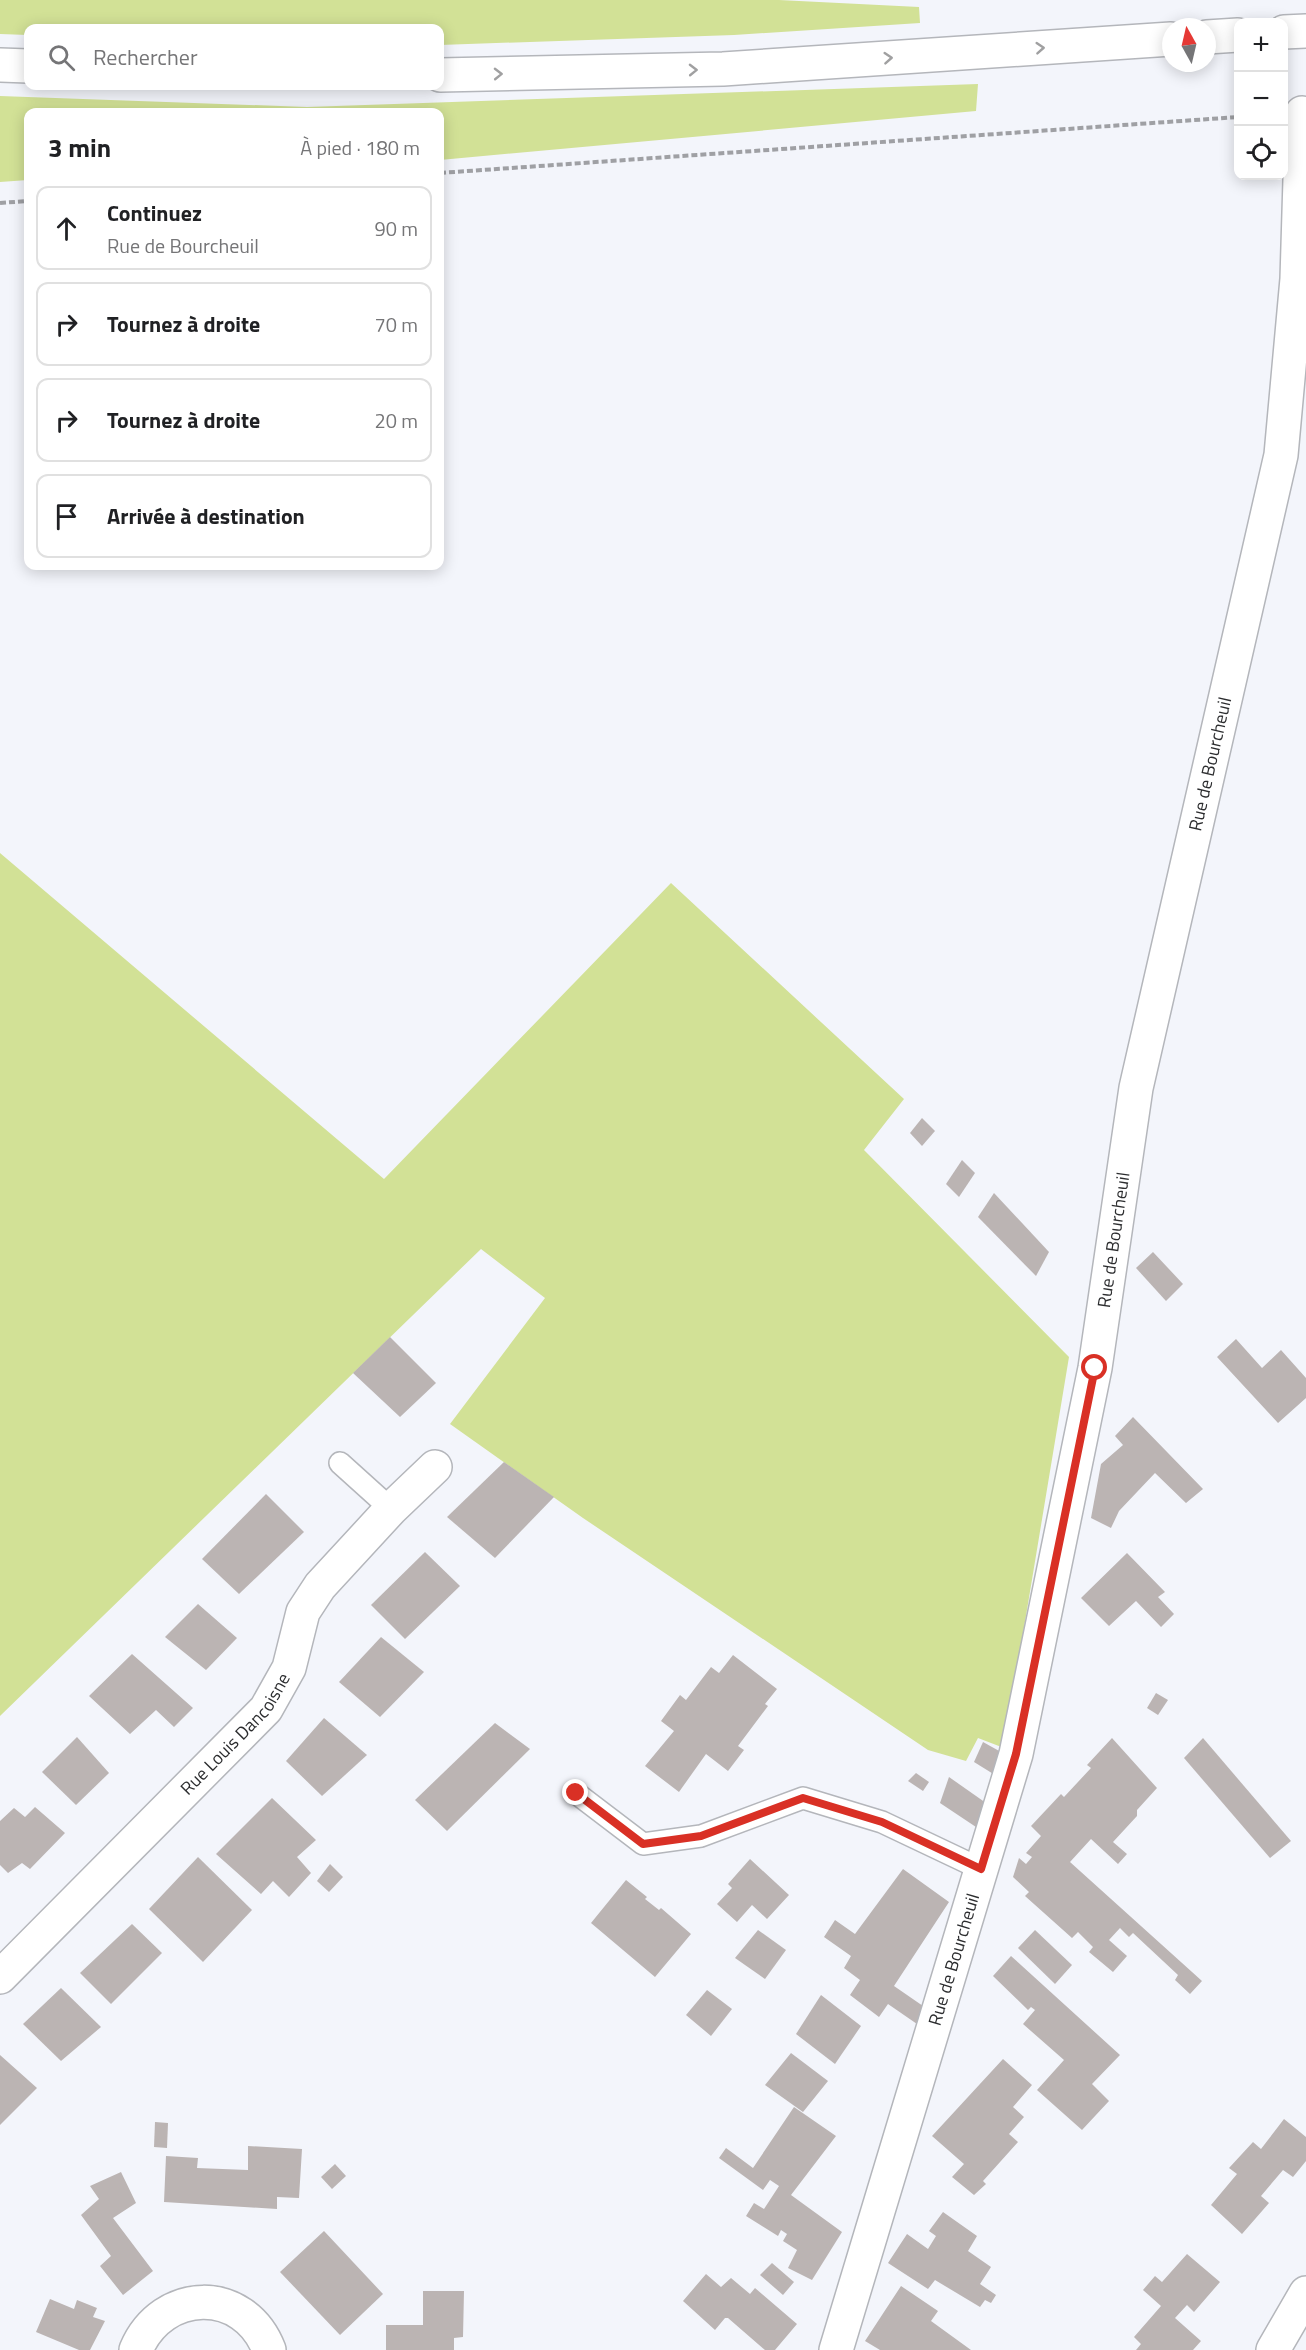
<!DOCTYPE html>
<html lang="fr">
<meta charset="utf-8">
<style>
:root{--surface:#fff;--page:#f2f2f2;--text:#202124;--muted:#757577;--line:#e0e0e0}
body{margin:0;font-family:"Titillium Web",sans-serif;background:var(--page);color:var(--text)}
.controls{position:absolute;right:18px;top:18px;display:grid;overflow:hidden;border-radius:12px;box-shadow:0 3px 15px #0003}
.controls button{width:54px;height:54px;display:grid;place-items:center;padding:0;border:0;border-bottom:2px solid var(--line);background:var(--surface);color:var(--text);font:30px sans-serif}
.compass{position:absolute;left:1162px;top:18px;width:54px;height:54px;border-radius:50%;background:var(--surface);box-shadow:0 3px 15px #0003;rotate:352deg}
.stop{position:absolute;width:18px;height:18px;margin:-14px;border:4px solid #d93025;border-radius:50%;background:#fff}
.stop.end{background:#d93025;border-color:#fff;box-shadow:0 2px 6px #0008}
.list{margin:0;padding:0;list-style:none}
h2{display:flex;justify-content:space-between;align-items:center;height:78px;margin:0;padding:0 24px;font-size:26px}
h2 small{font-size:20px;font-weight:400;color:var(--muted)}
.list li{display:grid;grid-template-columns:39px 1fr auto;gap:18px;align-items:center;box-sizing:border-box;height:84px;margin:0 12px 12px;padding:0 12px;border:2px solid var(--line);border-radius:12px}
.list b{display:block;font-size:22px;white-space:nowrap}
.list p{margin:0;font-size:20px;white-space:nowrap;color:var(--muted)}
.list em{font-size:20px;font-style:normal;color:var(--muted)}
.icon{flex:none;width:33px;height:33px;fill:none;stroke:currentColor;stroke-width:2;stroke-linecap:round;stroke-linejoin:round}
.map{position:relative;flex:none;width:1306px;height:2350px;overflow:hidden}
.search{position:absolute;background:var(--surface);box-shadow:0 3px 15px #0003;left:24px;top:24px;width:420px;height:66px;display:flex;align-items:center;gap:15px;box-sizing:border-box;padding:0 21px;border-radius:12px;color:var(--muted);font-size:22px}
.panel{position:absolute;background:var(--surface);box-shadow:0 3px 15px #0003;left:24px;top:108px;width:420px;height:462px;border-radius:12px}
.map>svg:first-child{display:block}
.green{fill:#d2e196}
.building{fill:#bbb4b3}
.lines{fill:none;stroke-linecap:round;stroke-linejoin:round}
.service-casing{stroke:#b4b6bb;stroke-width:24}
.minor-casing{stroke:#b4b6bb;stroke-width:36}
.motorway-casing{stroke:#b4b6bb;stroke-width:36}
.path{stroke:#9fa0a4;stroke-width:4;stroke-dasharray:6 3;stroke-linecap:butt}
.service{stroke:#fff;stroke-width:21}
.minor{stroke:#fff;stroke-width:33}
.motorway{stroke:#fff;stroke-width:33}
.oneway{stroke:#a0a0a1}
.route{stroke:#d93025;stroke-width:8}
.labels{text-anchor:middle;stroke-width:4.5;stroke-linejoin:round;paint-order:stroke}
.street-label{font-size:18px;fill:#2c2d2f;stroke:#fff}
</style>
<div class="map">
<svg width="1306" height="2350" viewBox="0 0 1306 2350">
<rect width="100%" height="100%" fill="#f3f5fb"/>
<g class="green">
<polygon points="0,0 779,0 919,7 920,23 734,35 440,45 440,28 28,28 28,35 0,34"/>
<polygon points="978,84 976,111 440,160 440,112 28,112 28,180 0,182 0,96 307,107"/>
<polygon points="0,853 384,1179 671,883 904,1099 864,1150 1069,1357 1004,1748 978,1738 966,1761 928,1750 583,1518 450,1424 545,1298 481,1249 0,1716"/>
</g>
<g class="building">
<polygon points="922,1118 935,1131 922,1146 910,1133"/>
<polygon points="962,1160 975,1173 959,1197 946,1184"/>
<polygon points="994,1193 1049,1252 1036,1276 978,1217"/>
<polygon points="1153,1252 1183,1284 1166,1301 1136,1268"/>
<polygon points="390,1337 436,1383 400,1417 353,1373"/>
<polygon points="1236,1339 1262,1368 1281,1350 1306,1378 1306,1398 1278,1423 1217,1357"/>
<polygon points="1133,1417 1203,1489 1186,1503 1155,1473 1119,1511 1111,1528 1091,1518 1101,1464 1123,1445 1115,1436"/>
<polygon points="504,1462 554,1497 495,1558 447,1517"/>
<polygon points="266,1494 304,1532 239,1594 202,1559"/>
<polygon points="425,1552 460,1586 405,1639 371,1605"/>
<polygon points="1127,1553 1165,1592 1158,1597 1174,1614 1161,1627 1136,1601 1109,1626 1081,1598"/>
<polygon points="198,1604 237,1638 206,1670 165,1637"/>
<polygon points="381,1637 424,1672 380,1717 339,1682"/>
<polygon points="132,1654 193,1708 174,1727 156,1710 130,1734 89,1696"/>
<polygon points="733,1655 777,1689 765,1704 768,1706 738,1746 744,1750 728,1771 706,1754 679,1792 645,1766 674,1731 661,1721 680,1695 686,1700 711,1667 719,1673"/>
<polygon points="1156,1693 1168,1700 1158,1715 1147,1708"/>
<polygon points="324,1718 367,1755 322,1796 286,1761"/>
<polygon points="495,1723 530,1749 447,1831 415,1800"/>
<polygon points="77,1737 109,1773 76,1805 42,1772"/>
<polygon points="1112,1738 1157,1788 1137,1810 1137,1816 1113,1842 1127,1854 1118,1864 1091,1839 1070,1862 1202,1981 1190,1994 1175,1980 1178,1975 1133,1933 1129,1937 1120,1928 1109,1940 1127,1956 1113,1972 1089,1952 1093,1947 1078,1932 1072,1938 1025,1896 1029,1892 1013,1877 1019,1858 1026,1864 1032,1857 1026,1853 1041,1836 1031,1826 1061,1794 1064,1797 1091,1768 1087,1765"/>
<polygon points="1203,1738 1291,1841 1270,1858 1184,1758"/>
<polygon points="983,1742 1001,1752 995,1775 974,1762"/>
<polygon points="916,1773 929,1782 923,1791 908,1781"/>
<polygon points="949,1777 986,1803 979,1829 940,1803"/>
<polygon points="272,1798 316,1840 297,1857 311,1873 289,1897 273,1881 261,1894 216,1854"/>
<polygon points="35,1807 65,1833 30,1869 22,1863 8,1873 0,1865 0,1821 14,1808 25,1817"/>
<polygon points="198,1857 252,1910 203,1962 149,1909"/>
<polygon points="750,1859 789,1895 767,1919 752,1905 737,1922 717,1904 732,1888 728,1884"/>
<polygon points="330,1864 343,1877 329,1892 317,1881"/>
<polygon points="903,1869 949,1902 894,1986 923,2006 917,2024 888,2004 879,2017 850,1995 860,1980 844,1968 851,1956 824,1937 835,1920 855,1934"/>
<polygon points="626,1880 647,1897 645,1899 659,1910 661,1908 691,1934 655,1977 591,1923"/>
<polygon points="132,1924 162,1953 111,2004 80,1973"/>
<polygon points="758,1930 786,1950 765,1979 735,1958"/>
<polygon points="1035,1930 1072,1965 1055,1984 1018,1948"/>
<polygon points="1011,1956 1120,2055 1092,2084 1109,2101 1082,2130 1037,2090 1064,2060 1023,2024 1035,2010 1031,2007 1028,2010 993,1976"/>
<polygon points="61,1988 101,2027 61,2061 23,2024"/>
<polygon points="707,1990 732,2009 711,2036 686,2015"/>
<polygon points="821,1995 861,2026 835,2064 796,2034"/>
<polygon points="791,2053 828,2081 803,2112 765,2085"/>
<polygon points="0,2055 37,2088 0,2125"/>
<polygon points="1003,2059 1032,2085 1013,2107 1024,2117 1009,2134 1018,2142 983,2181 986,2184 974,2195 952,2177 964,2164 932,2136"/>
<polygon points="794,2107 836,2136 791,2195 842,2232 812,2280 788,2268 797,2250 783,2241 787,2234 781,2230 778,2236 746,2216 754,2203 764,2209 779,2186 770,2180 763,2190 719,2158 726,2148 753,2168"/>
<polygon points="1284,2119 1306,2137 1306,2161 1293,2177 1283,2170 1261,2196 1269,2203 1242,2234 1211,2205 1237,2174 1229,2168 1253,2142 1261,2149"/>
<polygon points="155,2122 168,2123 167,2148 154,2147"/>
<polygon points="248,2146 302,2149 299,2198 277,2197 277,2209 164,2202 166,2156 198,2158 197,2168 248,2170"/>
<polygon points="335,2164 346,2176 332,2189 321,2177"/>
<polygon points="121,2172 136,2203 113,2218 153,2271 123,2295 100,2266 111,2256 81,2215 99,2199 90,2186"/>
<polygon points="943,2212 977,2236 968,2251 991,2267 980,2284 996,2295 991,2303 985,2300 980,2307 935,2280 928,2289 888,2263 907,2234 928,2249 936,2236 929,2231"/>
<polygon points="324,2231 383,2294 340,2335 280,2272"/>
<polygon points="1187,2254 1220,2282 1194,2312 1187,2305 1175,2318 1201,2341 1193,2350 1136,2350 1141,2344 1134,2337 1161,2306 1143,2290 1155,2276 1162,2282"/>
<polygon points="772,2263 794,2282 783,2295 760,2275"/>
<polygon points="706,2274 721,2287 731,2278 750,2294 755,2288 797,2324 775,2350 765,2350 728,2318 725,2318 715,2330 683,2301"/>
<polygon points="901,2286 938,2311 931,2321 971,2350 880,2350 865,2341"/>
<polygon points="423,2291 464,2291 463,2337 454,2338 454,2350 386,2350 386,2325 423,2325"/>
<polygon points="50,2299 74,2309 77,2300 97,2308 93,2317 105,2321 90,2350 79,2350 36,2332"/>
</g>
<g class="lines">
<defs>
<g id="service">
<polyline points="340,1463 391,1509"/>
<polyline points="576,1793 643,1844 701,1836 803,1798 882,1822 981,1869"/>
</g>
<g id="minor">
<path id="s1" d="M 0,1977 L 266,1709 L 289,1668 L 303,1612 L 320,1586 L 391,1509 L 435,1467"/>
<path d="M 136,2350 C 162,2288 244,2285 269,2350"/>
<path id="s2" d="M 836,2350 L 1016,1754 L 1095,1368 L 1136,1088 L 1281,455 L 1297,279 L 1302,113"/>
<polyline points="1273,2350 1306,2293"/>
</g>
<g id="motorway">
<polyline points="1284,32 1306,31"/>
<polyline points="1207,37 1238,35"/>
<polyline points="0,65 28,66"/>
<polyline points="440,75 723,69 1171,39"/>
</g>
</defs>
<use href="#service" class="service-casing"/>
<use href="#minor" class="minor-casing"/>
<use href="#motorway" class="motorway-casing"/>
<g class="path">
<polyline points="440,173 1238,117"/>
<polyline points="0,203 28,201"/>
</g>
<use href="#service" class="service"/>
<use href="#minor" class="minor"/>
<use href="#motorway" class="motorway"/>
</g>
<defs><path id="oneway-chevron" d="M-2-3.5L2.5 0L-2 3.5" fill="none" stroke-width="1.6" stroke-linecap="round" stroke-linejoin="round" transform="scale(1.5)"/></defs>
<g class="oneway">
<use href="#oneway-chevron" transform="translate(1040 48) rotate(-4)"/>
<use href="#oneway-chevron" transform="translate(888 58) rotate(-4)"/>
<use href="#oneway-chevron" transform="translate(693 70) rotate(-1)"/>
<use href="#oneway-chevron" transform="translate(498 74) rotate(-1)"/>
</g>
<g class="lines">
<polyline class="route" points="576,1793 643,1844 701,1836 803,1798 882,1822 981,1869 1016,1754 1095,1368"/>
</g>
<g class="labels">
<g class="street-label">
<text dy="6" stroke="none"><textPath href="#s2" startOffset="1632">Rue de Bourcheuil</textPath></text>
<text dy="6" stroke="none"><textPath href="#s2" startOffset="1146">Rue de Bourcheuil</textPath></text>
<text dy="6" stroke="none"><textPath href="#s1" startOffset="339">Rue Louis Dancoisne</textPath></text>
<text dy="6" stroke="none"><textPath href="#s2" startOffset="408">Rue de Bourcheuil</textPath></text>
</g>
</g>
</svg>
<div class="controls">
<button>+</button>
<button>−</button>
<button><svg class="icon" aria-label="locate" viewBox="0 0 24 24"><circle cx="12" cy="12" r="6"/><path d="M12 2v4M12 18v4M2 12h4M18 12h4"/></svg></button>
</div>
<svg class="compass" viewBox="-18 -18 36 36"><path d="M0-13l5 13h-10z" fill="#e53935"/><path d="M0 13l5-13h-10z" fill="#757577"/></svg>
<div class="stop" style="left:1095px;top:1368px"></div>
<div class="stop end" style="left:576px;top:1793px"></div>
<div class="search"><svg class="icon" aria-label="search" viewBox="0 0 24 24"><circle cx="10" cy="10" r="6"/><path d="M15 15l6 6"/></svg>Rechercher</div>
<section class="panel">
<h2>3 min<small>À pied · 180 m</small></h2>
<ul class="list">
<li><svg class="icon" aria-label="ahead" viewBox="0 0 24 24"><path d="M12 20V5M6 11l6-6 6 6"/></svg><div><b>Continuez</b><p>Rue de Bourcheuil</p></div><em>90 m</em></li>
<li><svg class="icon" aria-label="right" viewBox="0 0 24 24"><path d="M7 20v-9h11M14 6l5 5-5 5"/></svg><div><b>Tournez à droite</b></div><em>70 m</em></li>
<li><svg class="icon" aria-label="right" viewBox="0 0 24 24"><path d="M7 20v-9h11M14 6l5 5-5 5"/></svg><div><b>Tournez à droite</b></div><em>20 m</em></li>
<li><svg class="icon" aria-label="arrive" viewBox="0 0 24 24"><path d="M6 21V4h12l-3 4 3 4H6"/></svg><div><b>Arrivée à destination</b></div></li>
</ul>
</section>
</div>
